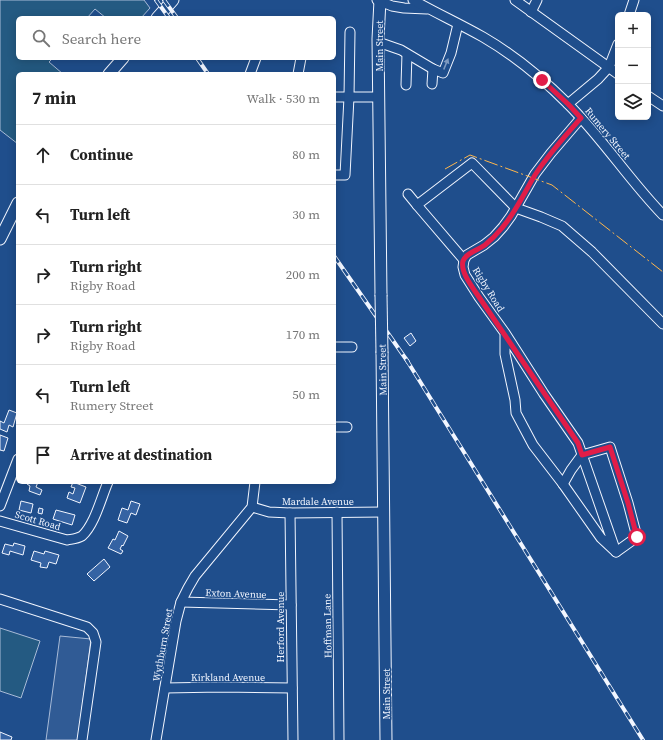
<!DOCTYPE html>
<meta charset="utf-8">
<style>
:root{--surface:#fff;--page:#f6f6f6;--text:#222;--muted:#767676;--line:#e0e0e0}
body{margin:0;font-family:"Source Serif 4",serif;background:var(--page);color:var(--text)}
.controls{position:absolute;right:12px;top:12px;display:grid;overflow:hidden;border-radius:6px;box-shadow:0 2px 10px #0003}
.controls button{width:36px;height:36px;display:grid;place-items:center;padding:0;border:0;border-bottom:1px solid var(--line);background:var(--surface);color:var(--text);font:20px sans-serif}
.stop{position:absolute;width:12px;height:12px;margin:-9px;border:3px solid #e11d48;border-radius:50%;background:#fff}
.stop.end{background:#e11d48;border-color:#fff;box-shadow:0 1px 4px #0008}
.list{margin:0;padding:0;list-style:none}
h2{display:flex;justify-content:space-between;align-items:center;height:52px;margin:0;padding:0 16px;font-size:17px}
h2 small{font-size:13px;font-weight:400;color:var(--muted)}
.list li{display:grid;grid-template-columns:26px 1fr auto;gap:12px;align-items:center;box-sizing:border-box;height:60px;padding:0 16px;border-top:1px solid var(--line)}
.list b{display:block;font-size:15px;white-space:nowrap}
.list p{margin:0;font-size:13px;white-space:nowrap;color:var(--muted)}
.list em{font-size:13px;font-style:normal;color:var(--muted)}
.icon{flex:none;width:22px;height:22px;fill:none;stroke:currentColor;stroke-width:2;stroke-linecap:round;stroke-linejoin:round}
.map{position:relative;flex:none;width:663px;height:740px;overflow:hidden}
.search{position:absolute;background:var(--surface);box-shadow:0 2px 10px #0003;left:16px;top:16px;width:320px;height:44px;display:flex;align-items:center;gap:10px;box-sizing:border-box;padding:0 14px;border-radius:6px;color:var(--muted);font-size:15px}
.panel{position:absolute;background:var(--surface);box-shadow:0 2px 10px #0003;left:16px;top:72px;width:320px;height:412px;border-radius:6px}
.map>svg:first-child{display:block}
.green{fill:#245a82;stroke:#a8bbd7}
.parking{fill:#305b95;stroke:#a8bbd7}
.building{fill:#3563a3;stroke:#f2f6ff}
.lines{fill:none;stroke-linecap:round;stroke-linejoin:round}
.minor-casing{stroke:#f2f6ff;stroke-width:11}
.major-casing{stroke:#f2f6ff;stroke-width:13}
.minor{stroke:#1f4e8c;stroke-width:9}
.major{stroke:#1f4e8c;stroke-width:11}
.rail-casing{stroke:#f2f6ff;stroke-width:4}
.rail{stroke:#1f4e8c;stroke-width:2.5;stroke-dasharray:8;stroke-linecap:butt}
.major-bridge-casing{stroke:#f2f6ff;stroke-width:13;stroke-linecap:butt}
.major-bridge{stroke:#1f4e8c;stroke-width:11}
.power{stroke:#ffb74d;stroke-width:1;stroke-dasharray:14 3 2 3;stroke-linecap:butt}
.oneway{fill:#7e9ac0}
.route{stroke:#e11d48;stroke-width:5}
.labels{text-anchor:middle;stroke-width:3;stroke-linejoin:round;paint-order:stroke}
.street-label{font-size:10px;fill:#f2f6ff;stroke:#1f4e8c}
</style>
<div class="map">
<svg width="663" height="740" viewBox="0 0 663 740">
<rect width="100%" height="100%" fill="#1f4e8c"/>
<g class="green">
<polygon points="0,0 144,0 150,8 141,18 106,18 95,9 87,18 18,18 18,58 53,58 49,62 63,74 18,74 18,144 0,130"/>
<polygon points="0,628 40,641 21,698 0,691"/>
</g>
<polygon class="parking" points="60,636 91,639 78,740 46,740"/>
<g class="building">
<polygon points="411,333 416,341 410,346 404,338"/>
<polygon points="9,410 17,413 13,427 9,425 7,432 0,429 0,421 4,423"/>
<polygon points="0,435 8,438 4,451 0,450"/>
<polygon points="28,482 38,482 36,487 42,490 40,495 29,491 30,486 27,484"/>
<polygon points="73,482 86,487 80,503 67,498 69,492 73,494 75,488 71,487"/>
<polygon points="21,501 33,504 31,513 19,510"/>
<polygon points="131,501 140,504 136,515 131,513 127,523 118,520 122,508 128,510"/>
<polygon points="39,508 43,509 42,514 38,513"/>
<polygon points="56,510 75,515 72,525 53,519"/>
<polygon points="119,531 128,536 123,546 122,545 120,549 123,551 121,554 108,548 113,539 115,540"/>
<polygon points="14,543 25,546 23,555 10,551 9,555 2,553 5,544 13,546"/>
<polygon points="34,551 44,554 45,551 59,555 56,564 49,562 47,568 40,567 41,563 31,560"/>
<polygon points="104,559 110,567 94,581 87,574"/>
<polygon points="0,732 12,737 11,740 0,740"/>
</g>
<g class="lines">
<defs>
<g id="minor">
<polyline points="377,0 392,6 404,8 427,9"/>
<path d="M 413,0 C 436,13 460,24 483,37 C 514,55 543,79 568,104 C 603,139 629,180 663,215"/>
<polyline points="515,0 618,74"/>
<polyline points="531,12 537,0"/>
<polyline points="629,15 634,0"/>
<polyline points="378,42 401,50 433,69 443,73 451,53 458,24"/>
<polyline points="250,74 256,58"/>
<polyline points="298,74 301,58"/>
<polyline points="432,84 433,69"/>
<polyline points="406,85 407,54"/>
<polyline points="648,96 663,106"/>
<polyline points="334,97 379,97"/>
<polyline points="568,104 598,79 609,67 618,44"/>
<polyline points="334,175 345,175 349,97 350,32"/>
<polyline points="408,194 417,205"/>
<polyline points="464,260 417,205 472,163 516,208 541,217 562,226 592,252 663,324"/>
<polyline points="505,333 505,354 515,400 516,413 533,445 563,484 601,538 616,552 578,443 544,394 505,333 479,297 465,275 463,267 464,260 467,255 484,245 494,237 503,227 511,216 535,174 551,153 581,118"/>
<polyline points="334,347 352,347"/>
<polyline points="334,427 347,427"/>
<polyline points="563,484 571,470 582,455 610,447 628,503 637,537 616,552"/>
<polyline points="0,506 18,459"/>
<polyline points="252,507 269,512 290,513 384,512"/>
<polyline points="337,512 339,740"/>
<polyline points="290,513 293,740"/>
<path d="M 0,521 L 67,540 C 72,539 77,539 82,536 C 95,524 101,498 108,482"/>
<polyline points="0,599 87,627 93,633 96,642 82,740"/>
<polyline points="181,602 291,605"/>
<polyline points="165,688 221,687 292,688"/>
<polyline points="156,740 176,621 181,602 188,588 195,576 252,507 255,482"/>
</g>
<g id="major">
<polyline points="380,0 378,39 381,295"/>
<polyline points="157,18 173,0"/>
<polyline points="109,74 123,58"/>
<polyline points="0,239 18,203"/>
<polyline points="382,353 386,740"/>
</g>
</defs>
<use href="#minor" class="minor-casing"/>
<use href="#major" class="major-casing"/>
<use href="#minor" class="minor"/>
<use href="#major" class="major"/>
<defs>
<g id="rail">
<polyline points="156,0 169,18"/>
<polyline points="164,0 177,18"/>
<polyline points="197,58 208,74"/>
<polyline points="334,256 408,362"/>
<polyline points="406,359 643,740"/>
</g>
</defs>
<use href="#rail" class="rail-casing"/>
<use href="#rail" class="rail"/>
<defs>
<polyline id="major-bridge" points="381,295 382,353"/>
</defs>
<use href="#major-bridge" class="major-bridge-casing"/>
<use href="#major-bridge" class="major-bridge"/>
<polyline class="power" points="445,169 470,155 552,185 663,272"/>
</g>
<defs><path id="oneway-solid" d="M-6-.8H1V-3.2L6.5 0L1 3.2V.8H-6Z"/></defs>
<use class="oneway" href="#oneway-solid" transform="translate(446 64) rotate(-68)"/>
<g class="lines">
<path class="route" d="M 542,80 L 568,104 L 581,118 C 565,136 548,155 535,175 C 524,193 516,212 502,228 C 497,234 491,240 485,245 C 478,250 466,253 463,261 C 460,272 473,288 479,297 L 578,443 L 582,455 L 610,447 L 628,503 L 637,537"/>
</g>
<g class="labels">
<g class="street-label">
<text transform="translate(379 46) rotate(-90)" y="4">Main Street</text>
<text transform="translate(608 133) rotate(50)" y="4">Rumery Street</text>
<text transform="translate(489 289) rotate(58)" y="4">Rigby Road</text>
<text transform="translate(382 370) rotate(-91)" y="4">Main Street</text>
<text x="318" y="505">Mardale Avenue</text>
<text transform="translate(38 520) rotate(16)" y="4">Scott Road</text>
<text transform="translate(236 593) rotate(2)" y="4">Exton Avenue</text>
<text transform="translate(327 626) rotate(-91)" y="4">Hoffman Lane</text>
<text transform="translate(280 627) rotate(-90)" y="4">Herford Avenue</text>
<text transform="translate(162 645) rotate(-80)" y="4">Wythburn Street</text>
<text x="228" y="681">Kirkland Avenue</text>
<text transform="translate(386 694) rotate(-90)" y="4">Main Street</text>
</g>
</g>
</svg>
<div class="controls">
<button>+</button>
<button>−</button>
<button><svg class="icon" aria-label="layers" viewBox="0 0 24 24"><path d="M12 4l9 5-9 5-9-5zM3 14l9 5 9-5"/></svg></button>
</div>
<div class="stop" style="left:637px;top:537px"></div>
<div class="stop end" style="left:542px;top:80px"></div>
<div class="search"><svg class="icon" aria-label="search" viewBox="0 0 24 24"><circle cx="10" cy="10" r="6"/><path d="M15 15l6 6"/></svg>Search here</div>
<section class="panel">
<h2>7 min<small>Walk · 530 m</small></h2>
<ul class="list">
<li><svg class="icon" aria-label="ahead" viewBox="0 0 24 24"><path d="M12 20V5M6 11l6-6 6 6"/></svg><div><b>Continue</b></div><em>80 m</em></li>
<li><svg class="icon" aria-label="left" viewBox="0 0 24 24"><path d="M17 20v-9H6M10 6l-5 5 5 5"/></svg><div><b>Turn left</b></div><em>30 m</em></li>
<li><svg class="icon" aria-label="right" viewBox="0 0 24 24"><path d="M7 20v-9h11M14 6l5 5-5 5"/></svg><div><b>Turn right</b><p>Rigby Road</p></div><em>200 m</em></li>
<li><svg class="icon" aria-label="right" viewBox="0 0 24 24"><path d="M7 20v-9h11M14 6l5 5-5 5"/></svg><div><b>Turn right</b><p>Rigby Road</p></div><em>170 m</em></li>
<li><svg class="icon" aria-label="left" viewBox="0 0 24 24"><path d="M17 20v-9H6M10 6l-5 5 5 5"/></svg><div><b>Turn left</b><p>Rumery Street</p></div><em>50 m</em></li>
<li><svg class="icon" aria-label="arrive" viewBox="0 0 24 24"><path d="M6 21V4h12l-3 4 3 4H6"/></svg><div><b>Arrive at destination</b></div></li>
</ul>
</section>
</div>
